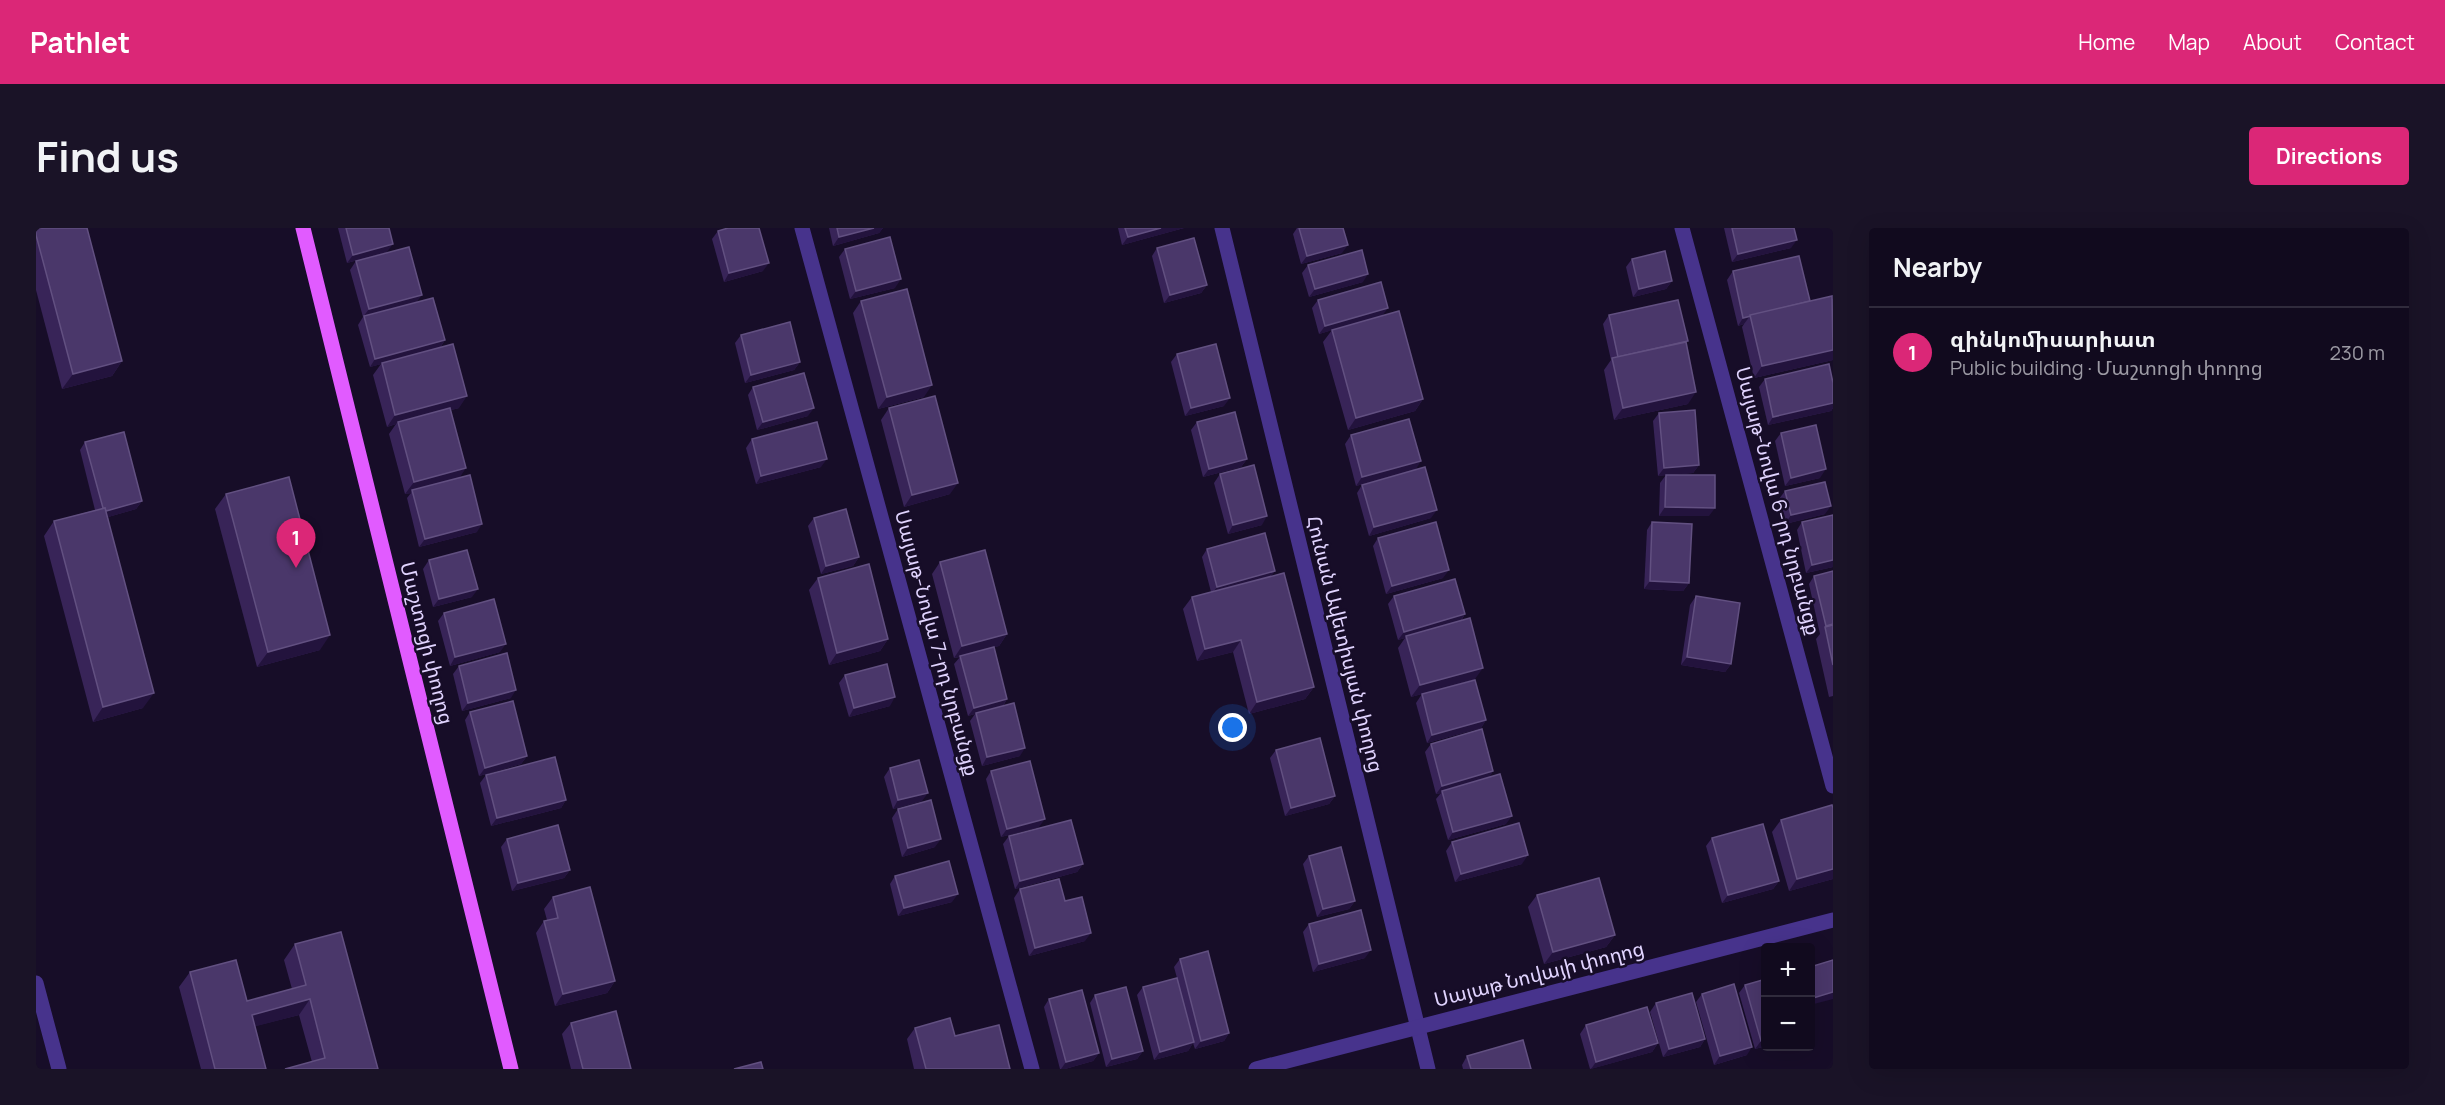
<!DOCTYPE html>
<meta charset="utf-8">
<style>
:root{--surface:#110a1e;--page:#1a1327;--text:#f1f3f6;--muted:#9c9aa4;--line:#302b3c;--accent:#db2777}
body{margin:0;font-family:Manrope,"Noto Sans Armenian",sans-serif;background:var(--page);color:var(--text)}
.controls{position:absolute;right:18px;bottom:18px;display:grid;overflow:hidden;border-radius:6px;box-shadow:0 6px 24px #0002}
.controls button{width:54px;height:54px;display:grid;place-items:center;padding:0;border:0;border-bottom:2px solid var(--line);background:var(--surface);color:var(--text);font:30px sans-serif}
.you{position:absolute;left:1197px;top:500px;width:21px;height:21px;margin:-15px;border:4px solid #fff;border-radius:50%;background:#1a73e8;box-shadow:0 0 0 9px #1a73e833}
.badge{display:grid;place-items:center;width:39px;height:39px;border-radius:50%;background:var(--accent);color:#fff;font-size:20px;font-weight:700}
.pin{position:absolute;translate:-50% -50px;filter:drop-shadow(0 2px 3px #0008)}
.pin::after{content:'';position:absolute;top:32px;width:21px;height:18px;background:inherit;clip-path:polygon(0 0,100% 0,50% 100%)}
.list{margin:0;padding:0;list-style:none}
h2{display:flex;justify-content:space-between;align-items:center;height:78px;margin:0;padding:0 24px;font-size:26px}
h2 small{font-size:20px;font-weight:400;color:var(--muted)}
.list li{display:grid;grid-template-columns:39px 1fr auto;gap:18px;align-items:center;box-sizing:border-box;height:90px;padding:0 24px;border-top:2px solid var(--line)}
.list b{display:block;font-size:22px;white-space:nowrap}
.list p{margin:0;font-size:20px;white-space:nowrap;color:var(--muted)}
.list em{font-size:20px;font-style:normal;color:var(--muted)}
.map{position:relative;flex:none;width:1797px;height:841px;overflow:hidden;border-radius:6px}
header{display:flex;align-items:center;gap:36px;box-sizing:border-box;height:84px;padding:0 30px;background:var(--accent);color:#fff}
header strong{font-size:28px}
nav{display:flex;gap:33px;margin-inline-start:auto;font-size:21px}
.intro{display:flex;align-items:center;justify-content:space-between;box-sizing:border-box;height:144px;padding:0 36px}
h1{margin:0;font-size:42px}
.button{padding:15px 27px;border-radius:6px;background:var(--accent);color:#fff;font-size:21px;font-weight:700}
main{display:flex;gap:36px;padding:0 36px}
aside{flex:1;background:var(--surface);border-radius:6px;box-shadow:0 6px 24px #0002}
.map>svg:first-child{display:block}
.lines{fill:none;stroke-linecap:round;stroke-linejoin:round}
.minor{stroke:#47338c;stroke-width:15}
.major{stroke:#e15bff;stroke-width:15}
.wall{fill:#382458}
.shaded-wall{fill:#23133d}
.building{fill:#4a376a;stroke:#625081;stroke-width:1.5}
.labels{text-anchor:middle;stroke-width:5;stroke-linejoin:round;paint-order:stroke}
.street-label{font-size:20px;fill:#e1d4ff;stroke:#170d28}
</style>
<header>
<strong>Pathlet</strong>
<nav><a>Home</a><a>Map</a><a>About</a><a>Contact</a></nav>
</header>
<div class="intro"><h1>Find us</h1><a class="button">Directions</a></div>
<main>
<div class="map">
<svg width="1797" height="841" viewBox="0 0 1797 841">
<rect width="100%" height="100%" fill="#170d28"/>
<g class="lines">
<g class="minor">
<polyline points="766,0 996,841"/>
<polyline points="1186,0 1392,841"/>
<polyline points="1646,0 1797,558"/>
<polyline points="0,755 23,841"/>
<polyline points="1220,841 1797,692"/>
</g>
<polyline class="major" points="267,0 475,841"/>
</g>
<g class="wall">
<polygon points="0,0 86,133 76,148 26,161 0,62"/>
<polygon points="302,0 353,0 351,24 311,35"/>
<polygon points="793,0 847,0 843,5 797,18"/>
<polygon points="1082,0 1148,0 1086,17"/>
<polygon points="1261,0 1307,0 1306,25 1265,36 1257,6"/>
<polygon points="1688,0 1758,0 1755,20 1696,34"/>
<polygon points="682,3 727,43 688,54 676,11"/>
<polygon points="1121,20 1171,57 1165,65 1128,75 1116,28"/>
<polygon points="809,21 859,60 814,71 803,29"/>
<polygon points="1596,31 1636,53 1630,61 1597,69 1590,39"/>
<polygon points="320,33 381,74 409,112 404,120 423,180 415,182 423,250 441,304 383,319 371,270 375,265 369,266 353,206 360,196 351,199 337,147 345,136 334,139 322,97 327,89 314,42"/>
<polygon points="1272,37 1327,54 1273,69 1266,45"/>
<polygon points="1697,43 1774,73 1797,71 1797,132 1718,150 1706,99 1708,96 1702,98 1691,52"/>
<polygon points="1282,72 1346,88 1387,171 1379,183 1312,202 1287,114 1296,102 1283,106 1276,80"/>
<polygon points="825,73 888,169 842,181 817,85"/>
<polygon points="1573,87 1650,116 1652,176 1578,192 1568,142 1575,132 1567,96"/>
<polygon points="705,107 764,134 758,142 709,155 699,115"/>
<polygon points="1141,126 1188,178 1149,188 1135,134"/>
<polygon points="1729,151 1797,155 1797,180 1795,183 1732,197 1723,159"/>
<polygon points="717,159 772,188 721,202 712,167"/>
<polygon points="853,180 914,266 868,279 845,192"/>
<polygon points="1623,185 1663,237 1657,245 1631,247 1673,288 1623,288 1624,255 1630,247 1622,248 1617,193"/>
<polygon points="1161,194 1211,231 1205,239 1167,249 1155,202"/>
<polygon points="1745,205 1784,250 1749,258 1739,213"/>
<polygon points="1315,207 1380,241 1320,258 1309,216"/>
<polygon points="716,211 785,239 720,256 710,220"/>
<polygon points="49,214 106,273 100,281 72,289 107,480 57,494 8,308 18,293 59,282 44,222"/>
<polygon points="1184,246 1226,297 1192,306 1178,255"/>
<polygon points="1326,257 1395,290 1333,308 1321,265"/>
<polygon points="1749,263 1789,286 1749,296 1743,271"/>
<polygon points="190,266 284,422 221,439 179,281"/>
<polygon points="1797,287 1797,339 1770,345 1761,302 1766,294"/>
<polygon points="778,290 823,329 817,338 785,346 772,298"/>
<polygon points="1616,294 1653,355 1647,363 1608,361 1611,302"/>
<polygon points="1342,310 1407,350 1350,366 1337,318"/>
<polygon points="1171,321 1236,348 1278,459 1269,471 1213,486 1197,424 1161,433 1147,381 1156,369 1175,364 1166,329"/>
<polygon points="393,332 436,369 397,379 387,341"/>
<polygon points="904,334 971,406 963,418 958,419 971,471 967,478 984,528 946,538 934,493 939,486 932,488 918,436 924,429 918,430 896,346"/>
<polygon points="1797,343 1797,468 1793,469 1780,411 1784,406 1773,356 1778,348"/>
<polygon points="782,350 852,411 844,423 793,437 773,362"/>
<polygon points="1358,368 1429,386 1425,393 1439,451 1375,469 1362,420 1369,410 1362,412 1352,376"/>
<polygon points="1660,368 1695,436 1689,444 1645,437 1654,377"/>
<polygon points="408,385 464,424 414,438 402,393"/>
<polygon points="423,438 475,470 426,483 417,446"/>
<polygon points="809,447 854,478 813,489 803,455"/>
<polygon points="1386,466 1450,492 1445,500 1391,515 1380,475"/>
<polygon points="434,484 491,528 485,536 443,548 429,492"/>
<polygon points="1395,516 1457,543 1453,549 1470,596 1412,612 1400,571 1405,565 1400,566 1389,524"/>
<polygon points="1240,522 1299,568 1293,576 1249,588 1234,530"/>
<polygon points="854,540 886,573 857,581 848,549"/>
<polygon points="955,543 1003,599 965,609 950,551"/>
<polygon points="450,547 530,572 525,580 455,598 444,555"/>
<polygon points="1797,580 1797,651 1753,663 1736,604 1745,592"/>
<polygon points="862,581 899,619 866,629 856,590"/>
<polygon points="973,608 1047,636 1041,644 979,661 967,616"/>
<polygon points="1676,610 1743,653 1737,661 1686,675 1670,618"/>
<polygon points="471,611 534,642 528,650 476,663 465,619"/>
<polygon points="1416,614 1486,636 1419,654 1410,623"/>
<polygon points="1273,628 1319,673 1313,681 1281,689 1267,636"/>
<polygon points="859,648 916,674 862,688 854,656"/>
<polygon points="984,661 1049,713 993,728 978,670"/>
<polygon points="1501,667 1579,707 1570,719 1508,736 1492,679"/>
<polygon points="517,669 579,753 571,765 519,778 500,705 508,693 511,692 508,681"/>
<polygon points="1273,696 1329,730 1277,744 1267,704"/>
<polygon points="259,716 342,841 276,834 263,787 219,798 230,841 165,841 143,759 154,744 211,773 256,761 248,732"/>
<polygon points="1144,731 1193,805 1188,813 1159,821 1157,815 1152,823 1118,832 1101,767 1107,759 1141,750 1138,739"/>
<polygon points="1709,757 1730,818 1719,821 1703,765"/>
<polygon points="1666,766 1711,827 1678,837 1660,774"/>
<polygon points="1059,767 1107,823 1101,831 1070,839 1054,775"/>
<polygon points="1013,771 1063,825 1057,833 1029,841 1024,841 1008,779"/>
<polygon points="1620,775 1669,811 1664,819 1627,829 1614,784"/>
<polygon points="535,795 595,841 535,841 526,806"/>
<polygon points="1550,797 1622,815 1616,824 1554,841 1544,806"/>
<polygon points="879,800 919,808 974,841 878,841 871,811"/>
<polygon points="1431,828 1495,841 1427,841 1426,837"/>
</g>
<g class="shaded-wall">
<polygon points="838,0 847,0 843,5 797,18 803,9"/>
<polygon points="1125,0 1148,0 1086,17 1092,9"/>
<polygon points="1761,12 1755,20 1696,34 1702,26"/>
<polygon points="357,16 351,24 311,35 317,27"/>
<polygon points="1312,17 1306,25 1265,36 1271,28"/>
<polygon points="733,35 727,43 688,54 693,45"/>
<polygon points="1332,46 1327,54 1273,69 1279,61"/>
<polygon points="865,51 859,60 814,71 820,63"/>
<polygon points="1636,53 1630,61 1597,69 1603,61"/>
<polygon points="1171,57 1165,65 1128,75 1134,67"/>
<polygon points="386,67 380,75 327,89 333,81"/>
<polygon points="1352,80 1346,88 1283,106 1289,98"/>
<polygon points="1714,88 1708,96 1702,98 1707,90"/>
<polygon points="409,112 403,121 334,139 339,131"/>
<polygon points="1797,122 1797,132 1718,150 1726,138"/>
<polygon points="86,133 76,148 26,161 37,146"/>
<polygon points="764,134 758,142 709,155 715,147"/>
<polygon points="896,157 888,169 842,181 851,169"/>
<polygon points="1660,164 1652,176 1578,192 1587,180"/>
<polygon points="431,168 423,180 362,196 362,194 360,196 351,199 359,187"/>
<polygon points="1194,170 1188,178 1149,188 1155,180"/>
<polygon points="1387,171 1379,183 1312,202 1320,190"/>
<polygon points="1797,175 1797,180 1795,183 1732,197 1737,189"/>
<polygon points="778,180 772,188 721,202 727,194"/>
<polygon points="791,231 785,239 720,256 725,248"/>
<polygon points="1211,231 1205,239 1167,249 1173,241"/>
<polygon points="1385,233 1380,241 1320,258 1326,249"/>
<polygon points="1663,237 1657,245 1622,248 1628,240"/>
<polygon points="430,240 422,252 376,262 375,265 369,266 378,254"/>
<polygon points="1790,241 1784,250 1749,258 1755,250"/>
<polygon points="922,255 914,266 868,279 876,267"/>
<polygon points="106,273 100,281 62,292 68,284"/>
<polygon points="1795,278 1789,286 1749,296 1755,287"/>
<polygon points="1629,279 1679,280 1673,288 1623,288"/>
<polygon points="1401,282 1395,290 1333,308 1338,299"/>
<polygon points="1231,288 1226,297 1192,306 1197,297"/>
<polygon points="446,296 441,304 383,319 389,311"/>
<polygon points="823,329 817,338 785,346 790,338"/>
<polygon points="1797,332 1797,339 1770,345 1776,337"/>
<polygon points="1413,342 1407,350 1350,366 1356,358"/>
<polygon points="1239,343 1233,352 1175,367 1181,359"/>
<polygon points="1614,353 1653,355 1647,363 1608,361"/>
<polygon points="442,361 436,369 397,379 403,371"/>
<polygon points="1429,386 1423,395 1370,408 1369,410 1362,412 1368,404"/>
<polygon points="971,406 963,418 918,430 926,418"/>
<polygon points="294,407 284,422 221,439 232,424"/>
<polygon points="852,411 844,423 793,437 801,425"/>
<polygon points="1205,412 1197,424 1161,433 1169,421"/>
<polygon points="470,416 464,424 414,438 419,429"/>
<polygon points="1651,429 1695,436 1689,444 1645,437"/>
<polygon points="1447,440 1439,451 1375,469 1384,457"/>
<polygon points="1278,459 1269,471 1213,486 1221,474"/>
<polygon points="480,462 475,470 426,483 432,475"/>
<polygon points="118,465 107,480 57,494 67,479"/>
<polygon points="859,469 854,478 813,489 818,480"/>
<polygon points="971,471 966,479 940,485 939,486 932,488 938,480"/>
<polygon points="1450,492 1445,500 1391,515 1396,507"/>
<polygon points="989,520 984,528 946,538 951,529"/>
<polygon points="491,528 485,536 443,548 449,540"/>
<polygon points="1457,543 1452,552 1406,563 1405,565 1400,566 1406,558"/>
<polygon points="892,565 886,573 857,581 862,572"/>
<polygon points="1299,568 1293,576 1249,588 1255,580"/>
<polygon points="530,572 525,580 455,598 461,590"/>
<polygon points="1476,588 1470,596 1412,612 1417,604"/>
<polygon points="1009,591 1003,599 965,609 971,601"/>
<polygon points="905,611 899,619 866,629 872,620"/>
<polygon points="1492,627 1486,636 1419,654 1425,646"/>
<polygon points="1047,636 1041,644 979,661 984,653"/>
<polygon points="1797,641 1797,651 1753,663 1761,651"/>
<polygon points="534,642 528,650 476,663 482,655"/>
<polygon points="1743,653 1737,661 1686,675 1692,667"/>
<polygon points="922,666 916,674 862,688 868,680"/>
<polygon points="1319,673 1313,681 1281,689 1287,681"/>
<polygon points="1055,705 1049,713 993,728 999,720"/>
<polygon points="1579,707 1570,719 1508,736 1517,724"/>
<polygon points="1335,722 1329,730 1277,744 1283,736"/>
<polygon points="579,753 571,765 519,778 527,766"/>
<polygon points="1797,764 1797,771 1774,777 1774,771"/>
<polygon points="274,771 263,787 205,802 216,787"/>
<polygon points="1193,805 1188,813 1159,821 1165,813"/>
<polygon points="1669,811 1664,819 1627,829 1633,821"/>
<polygon points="1730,812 1730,818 1719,821 1725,813"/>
<polygon points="1158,814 1152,823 1118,832 1124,824"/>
<polygon points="1622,815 1616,824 1555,841 1560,834"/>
<polygon points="1716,819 1711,827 1678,837 1684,828"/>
<polygon points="1107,823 1101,831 1070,839 1076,831"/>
<polygon points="1063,825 1057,833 1029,841 1025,841 1030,834"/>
</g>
<g class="building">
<polygon points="0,0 51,0 86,133 37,146 0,7"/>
<polygon points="310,0 353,0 357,16 317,27"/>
<polygon points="692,0 723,0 733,35 693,45 682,3"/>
<polygon points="801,0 838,0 803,9"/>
<polygon points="1089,0 1125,0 1092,9"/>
<polygon points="1263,0 1307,0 1312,17 1271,28"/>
<polygon points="1696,0 1758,0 1761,12 1702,26"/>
<polygon points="854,9 865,51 820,63 809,21"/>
<polygon points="1158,10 1171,57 1134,67 1121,20"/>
<polygon points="373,19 386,67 333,81 320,33"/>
<polygon points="1326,22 1332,46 1279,61 1272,37"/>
<polygon points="1629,23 1636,53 1603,61 1596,31"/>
<polygon points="1763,28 1774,73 1707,90 1697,43"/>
<polygon points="1345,54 1352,80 1289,98 1282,72"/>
<polygon points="871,61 896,157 851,169 825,73"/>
<polygon points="1796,68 1797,122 1726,138 1714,87"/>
<polygon points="397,70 409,112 339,131 328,88"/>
<polygon points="1642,72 1652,113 1582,129 1573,87"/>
<polygon points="1363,83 1387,171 1320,190 1296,102"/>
<polygon points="754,94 764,134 715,147 705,107"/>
<polygon points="1650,114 1660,164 1587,180 1576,130"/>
<polygon points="417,116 431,168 359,187 346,135"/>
<polygon points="1180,116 1194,170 1155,180 1141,126"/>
<polygon points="1793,136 1797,155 1797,175 1737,189 1729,151"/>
<polygon points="768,145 778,180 727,194 717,159"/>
<polygon points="899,168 922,255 876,267 853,180"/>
<polygon points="414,180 430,240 378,254 362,194"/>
<polygon points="1659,182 1663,237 1628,240 1623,185"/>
<polygon points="1199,184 1211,231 1173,241 1161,194"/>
<polygon points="1373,191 1385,233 1326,249 1315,207"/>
<polygon points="781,194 791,231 725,248 716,211"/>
<polygon points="1780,197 1790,241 1755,250 1745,205"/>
<polygon points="88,204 106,273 70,283 69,280 67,280 49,214"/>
<polygon points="1218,237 1231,288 1197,297 1184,246"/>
<polygon points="1389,239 1401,282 1338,299 1326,257"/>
<polygon points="434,247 446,296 389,311 376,262"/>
<polygon points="1630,247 1679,247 1679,280 1629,279"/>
<polygon points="253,249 294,407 232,424 190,266"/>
<polygon points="1789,254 1795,278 1755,287 1749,263"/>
<polygon points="69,280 118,465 67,479 18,293"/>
<polygon points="810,281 823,329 790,338 778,290"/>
<polygon points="1797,287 1797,332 1776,337 1766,294"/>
<polygon points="1400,294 1413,342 1356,358 1342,310"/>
<polygon points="1616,294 1656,296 1653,355 1614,353"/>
<polygon points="1229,305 1239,343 1181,359 1171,321"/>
<polygon points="431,322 442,361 403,371 393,332"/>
<polygon points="949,322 971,406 926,418 904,334"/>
<polygon points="833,336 852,411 801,425 782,350"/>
<polygon points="1797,343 1797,396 1790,398 1778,348"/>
<polygon points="1248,345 1278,459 1221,474 1205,412 1169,421 1156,369"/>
<polygon points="1419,351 1429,386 1368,404 1358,368"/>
<polygon points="1660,368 1704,375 1695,436 1651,429"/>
<polygon points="458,371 470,416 419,429 408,385"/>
<polygon points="1434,390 1447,440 1384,457 1370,408"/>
<polygon points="1797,397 1797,437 1789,399"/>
<polygon points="958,419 971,471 938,480 924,428"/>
<polygon points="471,425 480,462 432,475 423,438"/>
<polygon points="851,436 859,469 818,480 809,447"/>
<polygon points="1439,452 1450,492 1396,507 1386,466"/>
<polygon points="477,473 491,528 449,540 434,484"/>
<polygon points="978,475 989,520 951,529 940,485"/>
<polygon points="1446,501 1457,543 1406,558 1395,516"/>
<polygon points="1284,510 1299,568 1255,580 1240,522"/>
<polygon points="519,529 530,572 461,590 450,547"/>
<polygon points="883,532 892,565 862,572 854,540"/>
<polygon points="994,533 1009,591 971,601 955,543"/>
<polygon points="1464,546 1476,588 1417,604 1406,563"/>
<polygon points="895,572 905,611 872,620 862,581"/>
<polygon points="1796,577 1797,580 1797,641 1761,651 1745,592"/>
<polygon points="1035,592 1047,636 984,653 973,608"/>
<polygon points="1483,595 1492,627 1425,646 1416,614"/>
<polygon points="1727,596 1743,653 1692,667 1676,610"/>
<polygon points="522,597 534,642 482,655 471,611"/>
<polygon points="1305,619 1319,673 1287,681 1273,628"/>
<polygon points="913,633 922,666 868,680 859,648"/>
<polygon points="1563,650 1579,707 1517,724 1501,667"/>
<polygon points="1023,651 1029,673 1046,669 1055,705 999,720 984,661"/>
<polygon points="554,659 579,753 527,766 508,693 522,690 517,669"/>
<polygon points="1325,682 1335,722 1283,736 1273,696"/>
<polygon points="305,704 342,841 249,841 289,830 274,771 216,787 230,841 179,841 154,744 200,732 211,773 270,757 259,716"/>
<polygon points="1172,723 1193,805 1165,813 1144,731"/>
<polygon points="1797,732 1797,764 1774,771 1774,739"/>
<polygon points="1141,750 1158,814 1124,824 1107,759"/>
<polygon points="1730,751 1730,812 1725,813 1709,757"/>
<polygon points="1698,756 1716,819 1684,828 1666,766"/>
<polygon points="1090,759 1107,823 1076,831 1059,767"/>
<polygon points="1046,762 1063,825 1030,834 1013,771"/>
<polygon points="1656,765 1669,811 1633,821 1620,775"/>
<polygon points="1611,779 1622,815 1560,834 1550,797"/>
<polygon points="580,783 595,841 547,841 535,795"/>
<polygon points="914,790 919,808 963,797 974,841 890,841 879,800"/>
<polygon points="1487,812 1495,841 1435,841 1431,828"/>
<polygon points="725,834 727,841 698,841"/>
</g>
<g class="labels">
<g class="street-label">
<text transform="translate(1742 273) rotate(75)" y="7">Սայաթ-Նովա 6-րդ նրբանցք</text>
<text transform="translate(391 415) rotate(76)" y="7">Մաշտոցի փողոց</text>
<text transform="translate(901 415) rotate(75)" y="7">Սայաթ-Նովա 7-րդ նրբանցք</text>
<text transform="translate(1309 416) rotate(76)" y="7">Հունան Ավետիսյան փողոց</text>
<text transform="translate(1503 746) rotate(-14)" y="7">Սայաթ Նովայի փողոց</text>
</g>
</g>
</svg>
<div class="controls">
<button>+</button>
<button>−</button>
</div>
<div class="you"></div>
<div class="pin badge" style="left:260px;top:340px">1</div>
</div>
<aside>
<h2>Nearby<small></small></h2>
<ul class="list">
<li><span class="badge">1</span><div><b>զինկոմիսարիատ</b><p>Public building · Մաշտոցի փողոց</p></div><em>230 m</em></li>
</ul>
</aside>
</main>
